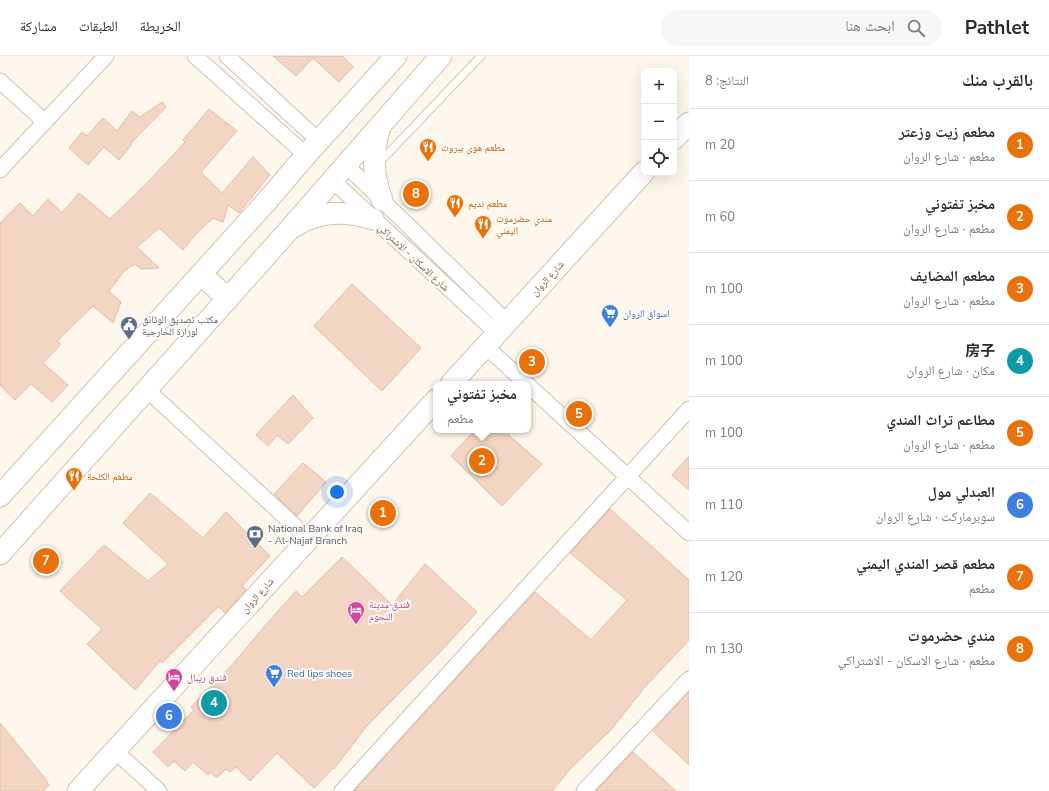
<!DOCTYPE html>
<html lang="ar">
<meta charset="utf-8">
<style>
:root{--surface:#fff;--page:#f7f7f7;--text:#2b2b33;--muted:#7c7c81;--line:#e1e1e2;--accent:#b45309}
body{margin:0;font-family:"Nunito Sans","Noto Naskh Arabic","Noto Sans SC",sans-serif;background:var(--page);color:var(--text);direction:rtl}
.controls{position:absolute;right:12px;top:12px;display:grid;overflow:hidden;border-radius:8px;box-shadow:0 4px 16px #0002}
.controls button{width:36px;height:36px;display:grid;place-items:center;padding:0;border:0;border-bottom:1px solid var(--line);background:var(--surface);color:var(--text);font:20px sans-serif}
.you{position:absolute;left:337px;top:436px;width:14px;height:14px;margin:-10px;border:3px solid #fff;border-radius:50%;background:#1a73e8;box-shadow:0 0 0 6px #1a73e833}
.badge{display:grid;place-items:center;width:26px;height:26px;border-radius:50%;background:var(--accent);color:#fff;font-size:13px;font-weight:700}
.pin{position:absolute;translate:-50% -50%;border:2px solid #fff;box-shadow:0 1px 4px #0006}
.popup{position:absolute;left:433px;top:325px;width:98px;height:52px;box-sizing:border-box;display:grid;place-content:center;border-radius:8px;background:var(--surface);filter:drop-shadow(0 1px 3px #0005);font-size:13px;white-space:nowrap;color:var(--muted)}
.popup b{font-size:15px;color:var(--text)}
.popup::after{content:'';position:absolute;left:50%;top:100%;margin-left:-8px;border:8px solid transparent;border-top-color:var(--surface)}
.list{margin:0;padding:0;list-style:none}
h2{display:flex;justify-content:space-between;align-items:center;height:52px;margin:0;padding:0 16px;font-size:17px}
h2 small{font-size:13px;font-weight:400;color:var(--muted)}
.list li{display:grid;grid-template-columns:26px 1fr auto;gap:12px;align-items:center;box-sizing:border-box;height:72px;padding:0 16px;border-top:1px solid var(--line)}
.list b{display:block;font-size:15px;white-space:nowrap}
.list p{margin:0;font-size:13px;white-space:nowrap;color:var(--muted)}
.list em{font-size:13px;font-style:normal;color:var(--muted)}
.icon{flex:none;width:22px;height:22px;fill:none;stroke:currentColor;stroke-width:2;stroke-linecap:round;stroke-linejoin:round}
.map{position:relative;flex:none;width:689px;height:735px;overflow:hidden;direction:ltr}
header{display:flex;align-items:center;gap:24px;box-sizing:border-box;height:56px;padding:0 20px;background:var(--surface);border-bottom:1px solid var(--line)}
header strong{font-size:19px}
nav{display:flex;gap:22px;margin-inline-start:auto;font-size:14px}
.search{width:280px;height:36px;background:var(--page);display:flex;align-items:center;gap:10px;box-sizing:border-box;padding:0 14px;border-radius:16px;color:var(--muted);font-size:15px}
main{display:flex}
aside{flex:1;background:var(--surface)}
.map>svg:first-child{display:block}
.building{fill:#f3d5c3;stroke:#e6bba3}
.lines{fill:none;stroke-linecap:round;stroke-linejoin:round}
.service-casing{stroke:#d1beb0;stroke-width:9}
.minor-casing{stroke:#d1beb0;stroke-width:17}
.secondary-casing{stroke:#d6c0b0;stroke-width:23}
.service{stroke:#fff;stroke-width:7}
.minor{stroke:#fff;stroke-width:15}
.secondary{stroke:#fff;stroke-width:21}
.labels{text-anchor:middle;stroke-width:4;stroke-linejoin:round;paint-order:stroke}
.food-label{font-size:10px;fill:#c56008;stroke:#fffaf3;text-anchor:start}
.street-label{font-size:10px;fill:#7a5c4d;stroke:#fffaf3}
.shop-label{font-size:10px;fill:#366cbe;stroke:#fffaf3;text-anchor:start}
.service-label{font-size:10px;fill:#4e5e75;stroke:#fffaf3;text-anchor:start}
.hotel-label{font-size:10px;fill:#b23c85;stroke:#fffaf3;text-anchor:start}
</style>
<header>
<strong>Pathlet</strong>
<div class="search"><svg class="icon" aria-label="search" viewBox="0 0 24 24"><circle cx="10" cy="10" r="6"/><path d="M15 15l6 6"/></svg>ابحث هنا</div>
<nav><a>الخريطة</a><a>الطبقات</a><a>مشاركة</a></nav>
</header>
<main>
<aside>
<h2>بالقرب منك<small>النتائج: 8</small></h2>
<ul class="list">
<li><span class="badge" style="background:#e8710a">1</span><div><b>مطعم زيت وزعتر</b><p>مطعم · شارع الروان</p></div><em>20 m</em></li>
<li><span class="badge" style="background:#e8710a">2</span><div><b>مخبز تفتوني</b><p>مطعم · شارع الروان</p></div><em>60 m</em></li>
<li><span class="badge" style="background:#e8710a">3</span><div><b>مطعم المضايف</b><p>مطعم · شارع الروان</p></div><em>100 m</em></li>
<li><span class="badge" style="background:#0f9aa8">4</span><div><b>房子</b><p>مكان · شارع الروان</p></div><em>100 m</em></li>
<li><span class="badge" style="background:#e8710a">5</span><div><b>مطاعم تراث المندي</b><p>مطعم · شارع الروان</p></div><em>100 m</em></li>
<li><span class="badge" style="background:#3f7fe0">6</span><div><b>العبدلي مول</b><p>سوبرماركت · شارع الروان</p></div><em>110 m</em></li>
<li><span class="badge" style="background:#e8710a">7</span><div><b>مطعم قصر المندي اليمني</b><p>مطعم</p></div><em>120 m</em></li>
<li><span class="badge" style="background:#e8710a">8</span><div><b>مندي حضرموت</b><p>مطعم · شارع الاسكان - الاشتراكي</p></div><em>130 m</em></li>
</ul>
</aside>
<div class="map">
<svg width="689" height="735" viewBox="0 0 689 735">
<rect width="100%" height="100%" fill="#fdf6ec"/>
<g class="building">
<polygon points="273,0 343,0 353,11 339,26 313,2 296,20"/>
<polygon points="162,46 166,51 131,87 132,88 119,104 104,91 88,109 69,92 82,76 87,80 103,62 117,75 132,55 140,61"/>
<polygon points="209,53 237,75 201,116 222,137 253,101 270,119 239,157 228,149 223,166 213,162 195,179 183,194 159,172 137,191 159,212 141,213 135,208 125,214 109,235 121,246 113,267 93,250 57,285 61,288 43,307 68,329 52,346 31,328 15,344 0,329 0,167 20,147 33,160 48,143 62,157 79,137 110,163 147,127 185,86 183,84"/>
<polygon points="352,228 421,292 382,335 314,270"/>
<polygon points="293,339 313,362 288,388 277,379 268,390 256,379"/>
<polygon points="475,374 503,374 542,408 502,450 451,400"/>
<polygon points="689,400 689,434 672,419"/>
<polygon points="303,407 326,426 297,460 274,438"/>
<polygon points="150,437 203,482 226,456 270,500 242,530 246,534 225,557 218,551 162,607 160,605 135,634 87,588 102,573 60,535 104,489 148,525 168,508 123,467"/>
<polygon points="610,453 689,524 689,584 644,632 610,675 572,711 552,735 354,735 535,536 591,584 627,544 570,497"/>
<polygon points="342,501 392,549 425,508 477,556 441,595 366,671 334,713 333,712 314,732 277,697 250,725 236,711 230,716 226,713 217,722 210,716 208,719 193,706 185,715 174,705 168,711 153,696 194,654 191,651 233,608 269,565 296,535 302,541"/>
<polygon points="689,636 689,709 653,675"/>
<polygon points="0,667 44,721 49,729 43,735 0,735"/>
<polygon points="633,696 676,735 596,735"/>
</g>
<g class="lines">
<defs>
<polyline id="service" points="379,107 481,0"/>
<g id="minor">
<polyline points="195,0 306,99"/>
<polyline points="227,0 319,85"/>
<polyline points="0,25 45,66"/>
<polyline points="346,109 507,266"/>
<polyline points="0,114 106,0"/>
<polyline points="332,124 497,277"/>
<polyline points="485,290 527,328"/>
<polyline points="528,329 689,477"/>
<polyline points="146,333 309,483"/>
<polyline points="115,695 159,735"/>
<polyline points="342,735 689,353"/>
<polyline points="584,735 689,623"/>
</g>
<g id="secondary">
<path d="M 380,72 C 371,97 373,120 382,144"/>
<polyline points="674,83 689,67"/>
<path d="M 295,170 C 319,154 347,155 373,163"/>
<polyline points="201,218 228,243"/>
<polyline points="451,328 644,116"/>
<polyline points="0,440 267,145 306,99 396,0"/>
<polyline points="0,498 288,175 441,0"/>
<polyline points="78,735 436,344"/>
</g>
</defs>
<use href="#service" class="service-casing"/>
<use href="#minor" class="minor-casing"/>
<use href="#secondary" class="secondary-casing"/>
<use href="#service" class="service"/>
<use href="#minor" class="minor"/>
<use href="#secondary" class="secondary"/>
</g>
<defs>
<symbol id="restaurant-pin" viewBox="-11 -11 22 30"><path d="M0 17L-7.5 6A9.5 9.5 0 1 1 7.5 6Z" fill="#e8710a" stroke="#fffaf3"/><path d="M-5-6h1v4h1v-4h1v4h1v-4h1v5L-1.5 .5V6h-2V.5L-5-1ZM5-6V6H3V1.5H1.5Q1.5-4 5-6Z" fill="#fff"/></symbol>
<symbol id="supermarket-pin" viewBox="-11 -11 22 30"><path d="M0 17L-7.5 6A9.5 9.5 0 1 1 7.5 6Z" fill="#3f7fe0" stroke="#fffaf3"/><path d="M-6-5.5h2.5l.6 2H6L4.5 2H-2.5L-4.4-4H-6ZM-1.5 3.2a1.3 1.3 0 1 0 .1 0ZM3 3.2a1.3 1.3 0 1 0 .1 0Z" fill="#fff"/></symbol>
<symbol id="civic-pin" viewBox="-11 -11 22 30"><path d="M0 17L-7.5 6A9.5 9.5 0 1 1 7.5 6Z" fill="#5c6f8a" stroke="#fffaf3"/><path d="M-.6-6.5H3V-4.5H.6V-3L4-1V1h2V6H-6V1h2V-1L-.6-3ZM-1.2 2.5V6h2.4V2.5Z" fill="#fff"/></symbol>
<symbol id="bank-pin" viewBox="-11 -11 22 30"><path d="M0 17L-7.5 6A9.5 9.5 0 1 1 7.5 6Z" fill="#5c6f8a" stroke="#fffaf3"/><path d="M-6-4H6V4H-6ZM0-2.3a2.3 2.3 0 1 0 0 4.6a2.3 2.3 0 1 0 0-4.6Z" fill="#fff"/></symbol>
<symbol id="hotel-pin" viewBox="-11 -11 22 30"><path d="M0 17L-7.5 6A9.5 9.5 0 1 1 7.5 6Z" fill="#d1479c" stroke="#fffaf3"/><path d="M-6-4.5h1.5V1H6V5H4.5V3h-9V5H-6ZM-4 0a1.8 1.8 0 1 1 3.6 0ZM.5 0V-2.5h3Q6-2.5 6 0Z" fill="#fff"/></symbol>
</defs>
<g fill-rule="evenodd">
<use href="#restaurant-pin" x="418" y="81" width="20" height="27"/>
<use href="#restaurant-pin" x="445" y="137" width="20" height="27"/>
<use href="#restaurant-pin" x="473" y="158" width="20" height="27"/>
<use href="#supermarket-pin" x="600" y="247" width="20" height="27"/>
<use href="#civic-pin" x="119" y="259" width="20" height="27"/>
<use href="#restaurant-pin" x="64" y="410" width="20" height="27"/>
<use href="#bank-pin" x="245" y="468" width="20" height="27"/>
<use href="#hotel-pin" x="346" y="544" width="20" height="27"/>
<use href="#supermarket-pin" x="264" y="607" width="20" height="27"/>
<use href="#hotel-pin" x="164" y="611" width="20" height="27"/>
</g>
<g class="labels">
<g class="food-label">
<text x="441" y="95">مطعم هوى بيروت</text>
<text x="468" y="151">مطعم نديم</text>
<text x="496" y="166">مندي حضرموت<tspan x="496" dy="12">اليمني</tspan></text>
<text x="87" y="424">مطعم الكلحة</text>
</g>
<g class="street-label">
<text transform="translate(414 201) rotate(43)" y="4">شارع الاسكان - الاشتراكي</text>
<text transform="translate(547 222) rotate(-48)" y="4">شارع الروان</text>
<text transform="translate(257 539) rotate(-48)" y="4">شارع الروان</text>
</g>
<g class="shop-label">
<text x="623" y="261">اسواق الروان</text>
<text x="287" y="621">Red lips shoes</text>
</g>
<g class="service-label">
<text x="142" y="267">مكتب تصديق الوثائق<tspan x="142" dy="12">لوزارة الخارجية</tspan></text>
<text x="268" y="476">National Bank of Iraq<tspan x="268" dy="12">- Al-Najaf Branch</tspan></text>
</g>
<g class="hotel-label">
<text x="369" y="552">فندق مدينة<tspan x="369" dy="12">النجوم</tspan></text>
<text x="187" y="625">فندق ريبال</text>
</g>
</g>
</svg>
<div class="controls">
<button>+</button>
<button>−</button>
<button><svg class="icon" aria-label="locate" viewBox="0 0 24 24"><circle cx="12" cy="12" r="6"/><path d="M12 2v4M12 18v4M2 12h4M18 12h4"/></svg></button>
</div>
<div class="you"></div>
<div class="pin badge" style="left:383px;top:457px;background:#e8710a">1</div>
<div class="pin badge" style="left:482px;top:405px;background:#e8710a">2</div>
<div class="popup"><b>مخبز تفتوني</b>مطعم</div>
<div class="pin badge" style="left:532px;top:306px;background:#e8710a">3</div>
<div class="pin badge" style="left:214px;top:647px;background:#0f9aa8">4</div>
<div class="pin badge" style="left:579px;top:358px;background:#e8710a">5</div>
<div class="pin badge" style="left:169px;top:660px;background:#3f7fe0">6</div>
<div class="pin badge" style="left:46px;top:505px;background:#e8710a">7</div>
<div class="pin badge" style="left:416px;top:138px;background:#e8710a">8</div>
</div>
</main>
